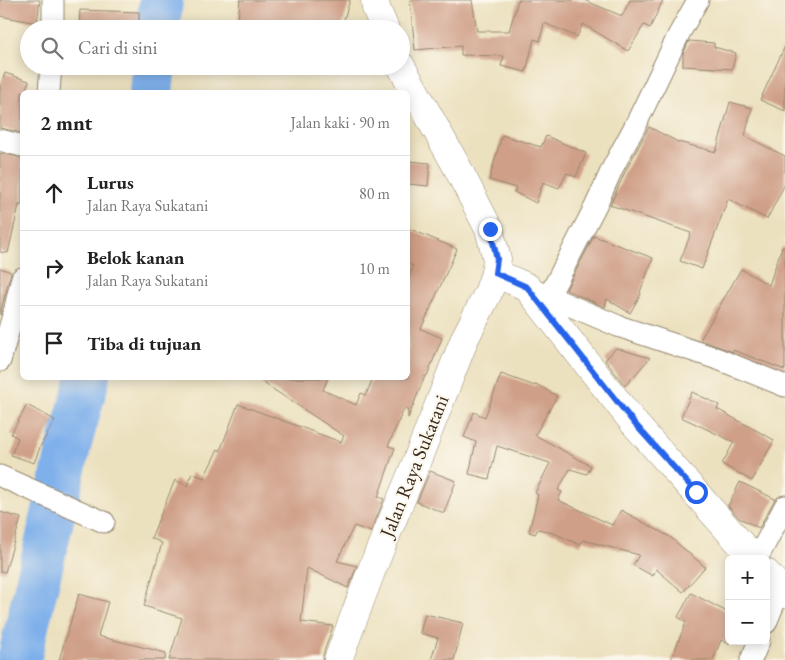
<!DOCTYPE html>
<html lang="id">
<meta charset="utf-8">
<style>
:root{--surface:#fff;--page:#f6f6f6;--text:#222;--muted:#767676;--line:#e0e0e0}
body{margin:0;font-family:"EB Garamond",serif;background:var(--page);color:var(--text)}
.controls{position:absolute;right:15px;bottom:15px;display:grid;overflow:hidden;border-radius:8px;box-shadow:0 2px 12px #0003}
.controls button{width:45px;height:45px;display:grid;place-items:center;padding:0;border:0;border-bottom:1px solid var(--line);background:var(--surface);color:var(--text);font:25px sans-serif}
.stop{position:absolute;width:15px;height:15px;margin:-11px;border:4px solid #2563eb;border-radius:50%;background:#fff}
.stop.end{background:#2563eb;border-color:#fff;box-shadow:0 1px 5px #0008}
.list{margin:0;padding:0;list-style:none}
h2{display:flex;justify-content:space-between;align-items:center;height:65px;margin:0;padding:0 20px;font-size:21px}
h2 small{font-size:16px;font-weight:400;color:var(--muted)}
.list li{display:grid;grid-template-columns:32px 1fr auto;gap:15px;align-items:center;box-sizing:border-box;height:75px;padding:0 20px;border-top:1px solid var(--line)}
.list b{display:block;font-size:19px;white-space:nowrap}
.list p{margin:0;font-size:16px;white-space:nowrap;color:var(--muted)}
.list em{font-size:16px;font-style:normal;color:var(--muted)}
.icon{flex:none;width:28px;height:28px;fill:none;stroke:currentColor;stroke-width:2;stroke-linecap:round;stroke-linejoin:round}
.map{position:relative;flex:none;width:785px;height:660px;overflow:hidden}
.search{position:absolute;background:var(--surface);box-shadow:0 2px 12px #0003;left:20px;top:20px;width:390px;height:55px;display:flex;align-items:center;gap:12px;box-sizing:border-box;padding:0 18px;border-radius:28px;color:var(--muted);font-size:19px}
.panel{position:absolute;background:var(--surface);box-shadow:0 2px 12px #0003;left:20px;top:90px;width:390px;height:290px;border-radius:8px}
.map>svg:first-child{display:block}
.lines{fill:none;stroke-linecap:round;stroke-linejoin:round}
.river{stroke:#7fb0eb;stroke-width:44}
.building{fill:#cf9f87}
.minor-casing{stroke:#94866e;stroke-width:23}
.tertiary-casing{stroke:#94866e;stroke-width:29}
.secondary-casing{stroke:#94866e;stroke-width:29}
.minor{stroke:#fff;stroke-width:21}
.tertiary{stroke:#fff;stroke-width:28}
.secondary{stroke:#fff;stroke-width:28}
.route{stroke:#2563eb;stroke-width:6}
.labels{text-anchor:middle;stroke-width:4;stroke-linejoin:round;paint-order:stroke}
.street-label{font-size:20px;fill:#3b2a1e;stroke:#fbf7ec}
</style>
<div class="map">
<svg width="785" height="660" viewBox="0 0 785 660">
<rect width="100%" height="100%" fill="#fbf7ec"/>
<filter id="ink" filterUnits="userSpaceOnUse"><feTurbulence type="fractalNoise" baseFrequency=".02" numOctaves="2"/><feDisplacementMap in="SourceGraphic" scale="10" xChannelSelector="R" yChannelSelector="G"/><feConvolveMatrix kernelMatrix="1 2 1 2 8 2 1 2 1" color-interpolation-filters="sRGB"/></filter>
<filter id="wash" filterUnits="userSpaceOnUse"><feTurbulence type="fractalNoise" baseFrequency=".0096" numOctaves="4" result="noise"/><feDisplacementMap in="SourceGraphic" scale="20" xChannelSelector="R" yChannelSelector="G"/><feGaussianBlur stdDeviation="1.12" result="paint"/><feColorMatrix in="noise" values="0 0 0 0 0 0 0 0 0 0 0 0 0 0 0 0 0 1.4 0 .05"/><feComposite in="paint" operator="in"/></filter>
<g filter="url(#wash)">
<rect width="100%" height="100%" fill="#ece1bf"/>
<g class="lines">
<g class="river">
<polyline points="158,29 161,0"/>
<polyline points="151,92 154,66"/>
<polyline points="19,660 70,443 88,378"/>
</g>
</g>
<g id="blocks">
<g class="building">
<polygon points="0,0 40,0 37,23 0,16"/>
<polygon points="240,0 350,0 341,29 299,29 238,20"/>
<polygon points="410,0 472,0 477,31 509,31 518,0 584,0 622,16 630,0 663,0 650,28 644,25 628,51 583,24 577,37 544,23 540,41 534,39 526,72 501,66 504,56 461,55 461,46 415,50"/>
<polygon points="80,10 139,12 139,29 79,29"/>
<polygon points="689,41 714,43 714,47 736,53 732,69 683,66 683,54"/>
<polygon points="785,46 785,111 760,100"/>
<polygon points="5,73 29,81 25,92 22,92 22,133 0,128 0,87"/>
<polygon points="730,102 752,108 745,136 785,156 785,184 767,219 728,199 702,269 680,261 691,233 610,205 626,170 649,127 678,142 716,152"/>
<polygon points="502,135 541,147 546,136 586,153 576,177 567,173 559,188 543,182 536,203 514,192 516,188 489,180"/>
<polygon points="0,153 22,158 22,205 19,205 8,253 0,252"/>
<polygon points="408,161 430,163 428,186 408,184"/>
<polygon points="408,228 457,249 421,329 442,338 427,376 425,376 408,418 408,410 404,409 388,446 395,448 378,497 384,499 371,532 354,526 337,561 357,566 348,588 307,568 301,622 333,626 323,655 323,660 169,660 182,618 144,606 162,543 151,538 175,480 187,486 192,473 204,478 218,449 220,451 238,404 341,442 344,436 256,378 328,378 323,390 356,405 361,393 366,395 373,378 408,378 408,280 413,266 408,264"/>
<polygon points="594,236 653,258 640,292 641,294 630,313 607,299 605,307 566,290"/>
<polygon points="782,247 785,247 785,370 733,350 733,352 700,340 741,269 769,285"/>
<polygon points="0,268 11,272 0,315"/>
<polygon points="616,348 650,358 625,386 605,360"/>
<polygon points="501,374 535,386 536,384 557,396 535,435 591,466 587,474 570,469 558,490 562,492 558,500 612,525 621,510 670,537 705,567 683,592 656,569 653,576 633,565 639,555 583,540 580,545 556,534 538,529 535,534 529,532 538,495 535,493 550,463 497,446 489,479 469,474 476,442 464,437 474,412 485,417"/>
<polygon points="692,392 719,405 717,409 774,440 752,481 722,464 734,442 681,417"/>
<polygon points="27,405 55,420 40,447 34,463 11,455 18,438 11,434"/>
<polygon points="430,471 456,481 444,513 417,502"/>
<polygon points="740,482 775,499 759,528 739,518 728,506"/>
<polygon points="0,512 21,518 5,572 0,571"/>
<polygon points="691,593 729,613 729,644 721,640 713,660 671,660 686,622 678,617"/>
<polygon points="79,594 108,602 98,636 166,653 165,660 59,660"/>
<polygon points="425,614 463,623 454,660 431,660 438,638 420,633"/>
</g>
</g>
</g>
<g filter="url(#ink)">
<use href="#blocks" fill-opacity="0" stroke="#94866e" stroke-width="1"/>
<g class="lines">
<defs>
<g id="minor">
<polyline points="53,29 53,0"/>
<polyline points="49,92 51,66"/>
<polyline points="0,140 22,146"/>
<polyline points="536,291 618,326 718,359 785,386"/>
<polyline points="549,296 596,205 613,167 635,126 679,34 698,0"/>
<polyline points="0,361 15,308 22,278"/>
<polyline points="0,476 104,522"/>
<polyline points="757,559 785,506"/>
<polyline points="766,623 780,589"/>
<polyline points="751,660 759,641"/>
</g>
<g id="tertiary">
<polyline points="495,273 527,287 634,423 754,559"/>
<polyline points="766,573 785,594"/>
</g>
<g id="secondary">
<polyline points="375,0 376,8 385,29"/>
<polyline points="338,660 372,569 412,473 465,338 488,293 495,273 497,259 489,229 456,165 401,66"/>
</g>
</defs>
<use href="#minor" class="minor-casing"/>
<use href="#tertiary" class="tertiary-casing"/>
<use href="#secondary" class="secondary-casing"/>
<use href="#minor" class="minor"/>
<use href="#tertiary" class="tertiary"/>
<use href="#secondary" class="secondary"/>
</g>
</g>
<g class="lines" filter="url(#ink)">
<polyline class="route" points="490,229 497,259 495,273 527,287 634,423 696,492"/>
</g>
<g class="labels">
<g class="street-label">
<text transform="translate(414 466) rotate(-68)" y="7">Jalan Raya Sukatani</text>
</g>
</g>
</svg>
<div class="controls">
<button>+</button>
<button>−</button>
</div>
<div class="stop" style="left:696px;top:492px"></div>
<div class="stop end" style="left:490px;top:229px"></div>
<div class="search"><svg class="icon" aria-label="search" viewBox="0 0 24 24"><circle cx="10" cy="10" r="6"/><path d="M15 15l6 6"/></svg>Cari di sini</div>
<section class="panel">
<h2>2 mnt<small>Jalan kaki · 90 m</small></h2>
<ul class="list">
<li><svg class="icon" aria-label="ahead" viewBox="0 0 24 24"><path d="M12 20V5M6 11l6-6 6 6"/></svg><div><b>Lurus</b><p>Jalan Raya Sukatani</p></div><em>80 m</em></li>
<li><svg class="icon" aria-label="right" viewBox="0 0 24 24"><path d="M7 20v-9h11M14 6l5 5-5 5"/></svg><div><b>Belok kanan</b><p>Jalan Raya Sukatani</p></div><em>10 m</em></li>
<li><svg class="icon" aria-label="arrive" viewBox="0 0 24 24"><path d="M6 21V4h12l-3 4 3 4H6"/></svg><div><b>Tiba di tujuan</b></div></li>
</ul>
</section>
</div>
